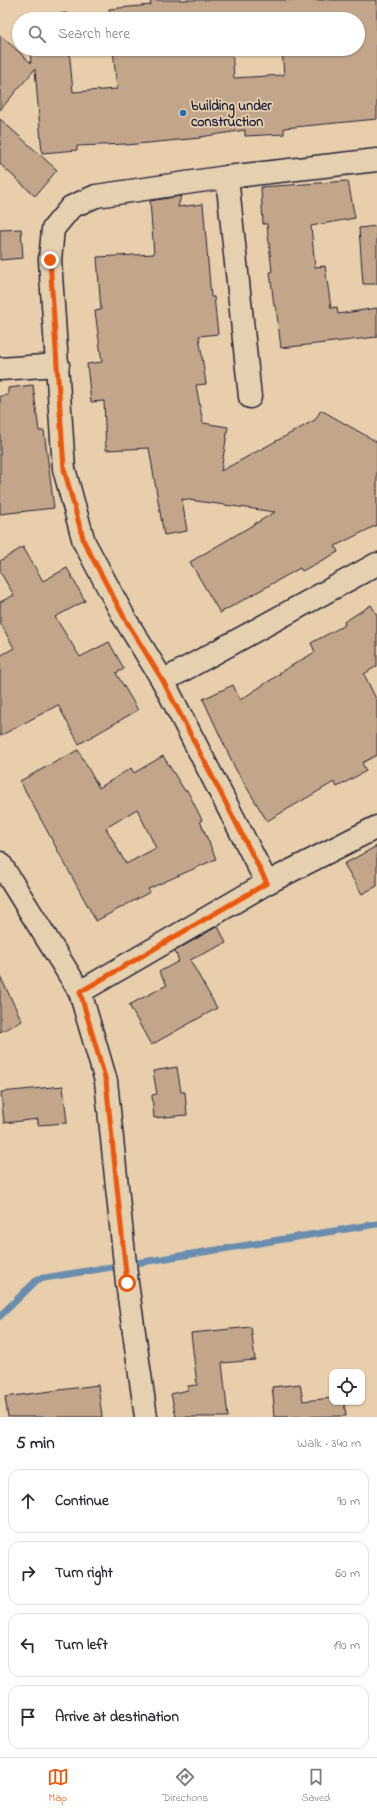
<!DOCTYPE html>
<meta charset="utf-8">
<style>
:root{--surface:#fff;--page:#f7f7f7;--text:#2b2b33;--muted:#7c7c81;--line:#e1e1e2;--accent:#ea580c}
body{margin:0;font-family:"Indie Flower",sans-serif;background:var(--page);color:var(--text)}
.controls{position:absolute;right:12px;bottom:12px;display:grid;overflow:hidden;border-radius:8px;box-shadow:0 1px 3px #0004}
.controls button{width:36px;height:36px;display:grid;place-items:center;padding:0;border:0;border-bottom:1px solid var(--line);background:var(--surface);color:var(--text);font:20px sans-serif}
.stop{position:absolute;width:12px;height:12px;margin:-9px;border:3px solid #ea580c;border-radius:50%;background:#fff}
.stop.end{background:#ea580c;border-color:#fff;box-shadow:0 1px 4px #0008}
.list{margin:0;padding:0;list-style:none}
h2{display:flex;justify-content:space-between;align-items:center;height:52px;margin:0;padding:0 16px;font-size:17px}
h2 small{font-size:13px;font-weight:400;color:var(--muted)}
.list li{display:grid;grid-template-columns:26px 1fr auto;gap:12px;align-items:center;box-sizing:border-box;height:64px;margin:0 8px 8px;padding:0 8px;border:1px solid var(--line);border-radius:12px}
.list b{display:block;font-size:15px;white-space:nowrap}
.list em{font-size:13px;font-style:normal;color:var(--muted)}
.icon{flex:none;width:22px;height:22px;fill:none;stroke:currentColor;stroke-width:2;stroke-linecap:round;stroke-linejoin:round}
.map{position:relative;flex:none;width:377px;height:1417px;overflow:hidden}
.search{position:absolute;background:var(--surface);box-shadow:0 1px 3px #0004;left:12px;right:12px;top:12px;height:44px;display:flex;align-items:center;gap:10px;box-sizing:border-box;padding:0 14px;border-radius:22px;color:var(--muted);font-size:15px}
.sheet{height:340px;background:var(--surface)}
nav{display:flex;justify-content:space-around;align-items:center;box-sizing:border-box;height:56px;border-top:1px solid var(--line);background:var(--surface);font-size:11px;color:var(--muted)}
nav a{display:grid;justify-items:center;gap:2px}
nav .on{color:var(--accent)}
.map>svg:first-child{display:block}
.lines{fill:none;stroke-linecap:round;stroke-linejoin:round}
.stream{stroke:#698dae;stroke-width:7}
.building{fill:#c3a68a;stroke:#22223b;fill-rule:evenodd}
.minor-casing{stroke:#22223b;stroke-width:25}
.minor{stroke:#e5d0af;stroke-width:22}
.route{stroke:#ea580c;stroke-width:5}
.poi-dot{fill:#1f6fb2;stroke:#e5d0af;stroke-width:1.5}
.labels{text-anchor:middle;stroke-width:3.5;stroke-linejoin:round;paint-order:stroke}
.poi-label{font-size:14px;font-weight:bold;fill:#22223b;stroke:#e5d0af;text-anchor:start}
</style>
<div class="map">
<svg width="377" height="1417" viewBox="0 0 377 1417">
<rect width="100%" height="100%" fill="#e8ceaa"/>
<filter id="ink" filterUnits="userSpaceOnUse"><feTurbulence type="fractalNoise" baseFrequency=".025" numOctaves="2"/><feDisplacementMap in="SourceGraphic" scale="8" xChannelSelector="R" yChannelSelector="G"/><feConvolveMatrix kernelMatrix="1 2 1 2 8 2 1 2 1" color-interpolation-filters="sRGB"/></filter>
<g filter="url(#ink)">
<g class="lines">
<polyline class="stream" points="0,1316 38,1279 377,1224"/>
</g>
<g class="building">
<polygon points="150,0 377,0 377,119 284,128 284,134 245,136 245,130 200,137 200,138 126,145 126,144 77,146 77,150 42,153 35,69 0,110 0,35 31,63 30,49 69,49 73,92 117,89 113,49 232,49 234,78 284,75 282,49 358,49 358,19 110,19 109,9 151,5"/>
<polygon points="67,13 67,19 28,19 28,16"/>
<polygon points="0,119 57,170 35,196 0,164"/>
<polygon points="348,181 355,218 311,226 315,267 325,266 331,308 337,307 338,314 377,308 377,337 281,348 276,306 274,306 270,272 272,272 267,224 263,224 261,187"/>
<polygon points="181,196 178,207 203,204 211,297 214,297 218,334 199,336 206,384 196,385 203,423 228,427 221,471 315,420 321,410 377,442 377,525 335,546 338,552 302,571 300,568 220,613 190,562 275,512 182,499 187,531 164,535 149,448 106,450 104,401 91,402 87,364 102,362 95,311 101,310 97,257 154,254 150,201"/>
<polygon points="377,226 377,284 363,284 359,228"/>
<polygon points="21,229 23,258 0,260 0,230"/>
<polygon points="33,385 39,431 44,431 54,508 0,514 0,396 8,395 8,388"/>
<polygon points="23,547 43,581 67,568 85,601 55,617 80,657 109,642 124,669 116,673 138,710 79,744 58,705 0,736 0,656 14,648 0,622 0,602 14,595 0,572 0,561"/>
<polygon points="371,605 377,615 377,666 364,674 377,701 377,755 362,763 366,771 337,787 334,782 267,821 235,768 203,699 233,685 240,700 280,674 279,673 315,652 311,643 345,625 344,622"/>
<path d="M 78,750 L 99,788 L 131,768 L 134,773 L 163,756 L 185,791 L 187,790 L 202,820 L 200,821 L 216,859 L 148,889 L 150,892 L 96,921 L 20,781 ZM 137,809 L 156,848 L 126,864 L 106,828 Z"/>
<polygon points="377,846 377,886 362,894 344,864"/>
<polygon points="218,926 226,943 190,960 217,1008 151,1045 129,1005 167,985 159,972 179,961 175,951"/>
<polygon points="0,976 22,1021 0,1032"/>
<polygon points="177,1067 181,1092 185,1092 187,1115 154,1118 152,1095 157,1094 153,1071"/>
<polygon points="63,1086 67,1123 38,1125 38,1119 4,1123 1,1092"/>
<polygon points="251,1327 255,1360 222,1363 228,1417 176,1417 171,1394 188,1390 188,1386 197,1385 191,1333"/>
<polygon points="300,1384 303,1401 332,1398 332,1402 344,1402 346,1416 274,1417 273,1405 274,1404 272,1387"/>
<polygon points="98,1385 102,1417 8,1417 5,1397"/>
</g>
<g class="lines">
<defs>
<g id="minor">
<polyline points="227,177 250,397"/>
<polyline points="0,369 58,365"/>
<polyline points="163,681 125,619 84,542 64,469 50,260 53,229 71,207 96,196 227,177 377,160"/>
<polyline points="0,863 80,992 106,1081 127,1283 146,1417"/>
<polyline points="267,883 163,681 377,564"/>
<polyline points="80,992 267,883 377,827"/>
</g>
</defs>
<use href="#minor" class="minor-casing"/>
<use href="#minor" class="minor"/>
</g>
</g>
<g class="lines" filter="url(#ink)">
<polyline class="route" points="50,260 64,469 84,542 125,619 163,681 267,883 80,992 106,1081 127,1283"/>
</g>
<circle class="poi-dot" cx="183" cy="113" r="4"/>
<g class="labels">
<g class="poi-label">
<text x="191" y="110">building under<tspan x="191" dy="16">construction</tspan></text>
</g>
</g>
</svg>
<div class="controls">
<button><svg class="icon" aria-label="locate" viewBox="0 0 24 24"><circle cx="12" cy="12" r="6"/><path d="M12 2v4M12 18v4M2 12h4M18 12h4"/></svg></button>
</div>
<div class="stop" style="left:127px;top:1283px"></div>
<div class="stop end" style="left:50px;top:260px"></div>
<div class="search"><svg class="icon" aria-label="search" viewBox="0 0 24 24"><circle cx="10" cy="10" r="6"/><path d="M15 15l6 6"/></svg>Search here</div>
</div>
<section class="sheet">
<h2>5 min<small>Walk · 340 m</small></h2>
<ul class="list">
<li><svg class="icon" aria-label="ahead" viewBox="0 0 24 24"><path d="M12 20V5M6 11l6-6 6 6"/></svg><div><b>Continue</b></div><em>90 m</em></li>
<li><svg class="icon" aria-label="right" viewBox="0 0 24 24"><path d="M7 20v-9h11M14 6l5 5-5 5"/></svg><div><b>Turn right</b></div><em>60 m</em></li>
<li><svg class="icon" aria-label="left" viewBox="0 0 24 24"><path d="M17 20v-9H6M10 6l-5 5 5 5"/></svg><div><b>Turn left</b></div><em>190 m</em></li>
<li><svg class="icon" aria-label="arrive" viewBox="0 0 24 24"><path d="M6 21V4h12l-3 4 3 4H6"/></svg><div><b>Arrive at destination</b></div></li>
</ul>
</section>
<nav>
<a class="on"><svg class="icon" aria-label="map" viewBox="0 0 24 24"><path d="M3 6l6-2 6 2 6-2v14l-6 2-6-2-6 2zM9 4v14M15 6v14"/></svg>Map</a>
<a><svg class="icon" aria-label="directions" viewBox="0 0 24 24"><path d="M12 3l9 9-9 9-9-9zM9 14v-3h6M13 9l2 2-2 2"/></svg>Directions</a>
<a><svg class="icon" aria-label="saved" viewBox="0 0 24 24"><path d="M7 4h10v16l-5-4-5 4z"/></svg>Saved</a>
</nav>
